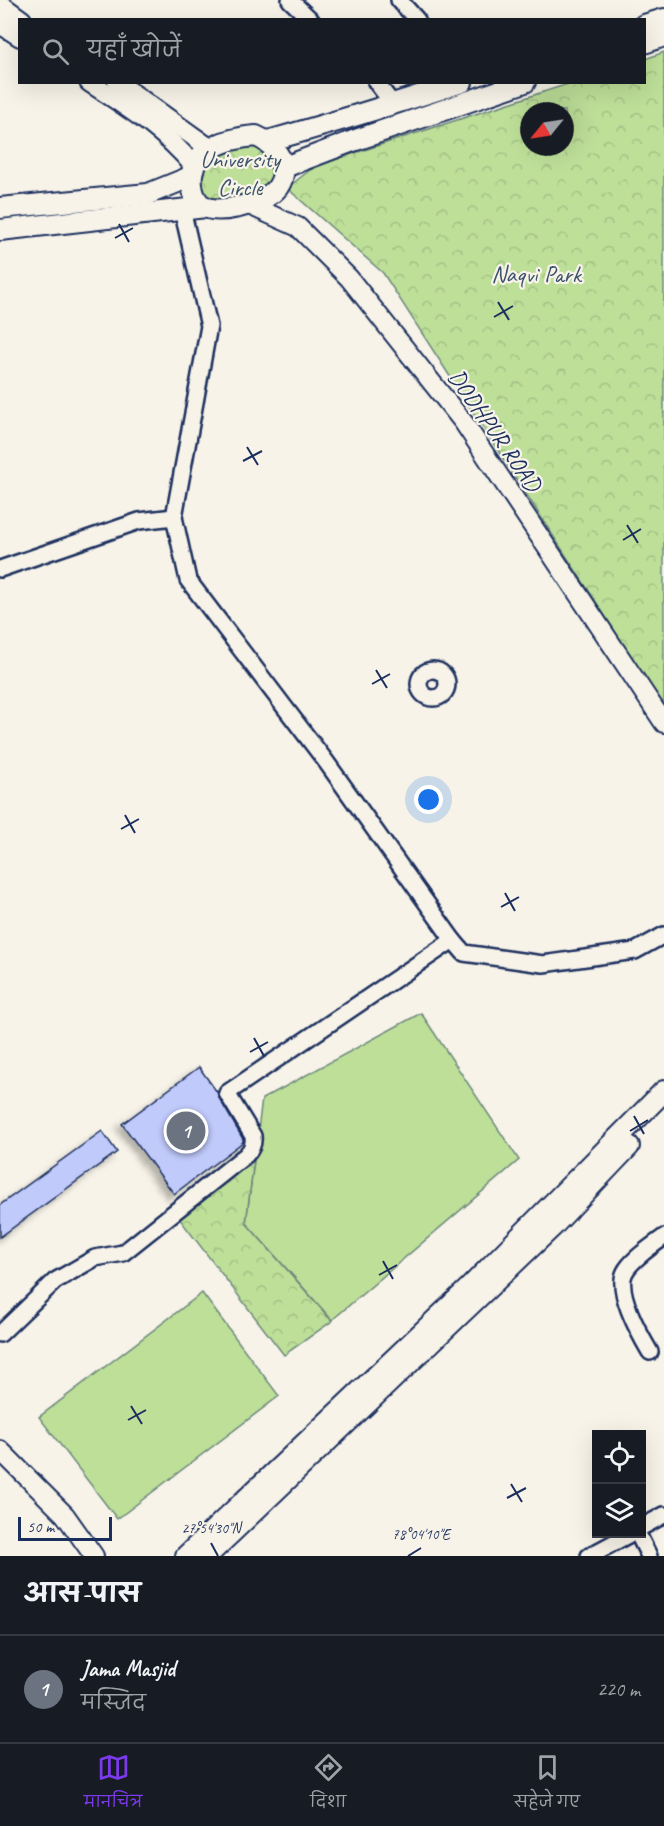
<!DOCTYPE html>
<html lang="hi">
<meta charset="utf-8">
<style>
:root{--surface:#171b24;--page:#242831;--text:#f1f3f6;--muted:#9ea1a6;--line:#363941;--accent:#7c3aed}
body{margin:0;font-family:Caveat,"Playpen Sans Deva",sans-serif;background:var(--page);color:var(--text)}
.controls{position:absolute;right:18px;bottom:18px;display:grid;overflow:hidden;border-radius:0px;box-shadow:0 6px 24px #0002}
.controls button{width:54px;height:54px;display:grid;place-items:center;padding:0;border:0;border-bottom:2px solid var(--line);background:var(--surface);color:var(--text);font:30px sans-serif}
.compass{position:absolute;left:520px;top:102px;width:54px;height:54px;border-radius:50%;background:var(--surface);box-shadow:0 6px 24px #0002;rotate:240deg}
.scale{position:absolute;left:18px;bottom:15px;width:94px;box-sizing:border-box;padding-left:6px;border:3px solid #1b2f5e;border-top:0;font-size:16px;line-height:21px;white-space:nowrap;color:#1b2f5e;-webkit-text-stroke:4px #f7f3e8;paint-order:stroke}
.you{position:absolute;left:429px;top:800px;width:21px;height:21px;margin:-15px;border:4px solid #fff;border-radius:50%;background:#1a73e8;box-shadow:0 0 0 9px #1a73e833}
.badge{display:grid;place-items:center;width:39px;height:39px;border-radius:50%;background:var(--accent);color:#fff;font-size:20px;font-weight:700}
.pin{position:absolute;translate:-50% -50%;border:3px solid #fff;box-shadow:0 2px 6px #0006}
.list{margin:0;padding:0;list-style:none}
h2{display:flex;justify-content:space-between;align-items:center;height:78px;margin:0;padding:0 24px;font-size:26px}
h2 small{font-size:20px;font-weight:400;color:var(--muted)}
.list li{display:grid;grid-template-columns:39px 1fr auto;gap:18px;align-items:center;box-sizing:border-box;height:108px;padding:0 24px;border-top:2px solid var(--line)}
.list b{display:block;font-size:22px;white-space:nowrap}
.list p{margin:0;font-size:20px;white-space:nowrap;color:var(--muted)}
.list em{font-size:20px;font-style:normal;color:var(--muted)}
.icon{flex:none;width:33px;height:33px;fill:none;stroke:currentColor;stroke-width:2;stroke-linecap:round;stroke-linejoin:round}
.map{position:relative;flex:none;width:664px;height:1556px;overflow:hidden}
.search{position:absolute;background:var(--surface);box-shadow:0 6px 24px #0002;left:18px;right:18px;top:18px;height:66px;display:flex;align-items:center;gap:15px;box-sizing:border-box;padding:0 21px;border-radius:0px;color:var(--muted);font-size:22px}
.sheet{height:186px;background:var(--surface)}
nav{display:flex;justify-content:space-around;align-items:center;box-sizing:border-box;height:84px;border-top:2px solid var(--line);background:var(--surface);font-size:16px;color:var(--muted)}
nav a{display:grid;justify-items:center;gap:3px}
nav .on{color:var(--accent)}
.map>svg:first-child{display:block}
.grass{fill:#bddf98;stroke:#6c877b;stroke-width:1.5}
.park{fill:url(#park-crowns);stroke:#6c877b;stroke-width:1.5;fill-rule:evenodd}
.building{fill:#c0cafb;stroke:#1b2f5e;stroke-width:1.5;filter:url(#shadow)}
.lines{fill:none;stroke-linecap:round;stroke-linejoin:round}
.minor-casing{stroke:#1b2f5e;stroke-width:20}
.tertiary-casing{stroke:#1b2f5e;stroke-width:22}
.secondary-casing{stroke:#1b2f5e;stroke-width:24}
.minor{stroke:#f7f3e8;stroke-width:15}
.tertiary{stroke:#f7f3e8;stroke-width:18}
.secondary{stroke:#f7f3e8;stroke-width:20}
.ticks{fill:none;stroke:#1b2f5e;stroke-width:2}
.labels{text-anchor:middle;stroke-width:4.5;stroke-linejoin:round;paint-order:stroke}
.park-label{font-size:24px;fill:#3b526a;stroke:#f7f3e8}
.street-label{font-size:24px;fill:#1b2f5e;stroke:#f7f3e8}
.ticks-label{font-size:15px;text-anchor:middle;fill:#1b2f5e;stroke:#f7f3e8;stroke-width:4.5;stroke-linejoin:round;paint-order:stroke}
</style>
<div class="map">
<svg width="664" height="1556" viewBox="0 0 664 1556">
<defs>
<pattern id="park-crowns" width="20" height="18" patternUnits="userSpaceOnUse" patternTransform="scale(1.5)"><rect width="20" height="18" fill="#bddf98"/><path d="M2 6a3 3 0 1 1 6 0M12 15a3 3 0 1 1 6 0" fill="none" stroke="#a2c085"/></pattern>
<filter id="shadow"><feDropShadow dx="-5.5" dy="5.5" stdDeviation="3" flood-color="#0004"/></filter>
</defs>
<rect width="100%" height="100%" fill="#f7f3e8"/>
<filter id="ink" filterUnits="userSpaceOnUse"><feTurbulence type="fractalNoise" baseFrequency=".0167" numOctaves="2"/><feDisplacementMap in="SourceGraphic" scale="12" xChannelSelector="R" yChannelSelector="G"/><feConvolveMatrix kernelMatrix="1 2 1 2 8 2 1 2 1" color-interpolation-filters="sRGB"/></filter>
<g filter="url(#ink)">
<g class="grass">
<polygon points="421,1013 519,1160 332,1320 246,1223 262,1099"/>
<polygon points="202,1293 279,1396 117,1519 39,1417"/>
</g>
<g class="park">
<path d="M 664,52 L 664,707 L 383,273 L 287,188 L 315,166 L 571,83 L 644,82 L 645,59 ZM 529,111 L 565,111 L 565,147 L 529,147 Z"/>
<path d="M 253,146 L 260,147 L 273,161 C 276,187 252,198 230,199 C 221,200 214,201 206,197 L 200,177 C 211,156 231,148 253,146 Z"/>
<polygon points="255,1151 246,1223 332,1321 284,1355 175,1213"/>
</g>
<g class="building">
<polygon points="199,1067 217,1092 219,1098 243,1139 243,1142 174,1194 122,1124"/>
<polygon points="102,1131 117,1152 0,1237 0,1205"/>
</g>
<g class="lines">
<defs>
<g id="minor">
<polyline points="290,0 311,20"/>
<polyline points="399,0 417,20"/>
<polyline points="376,82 392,103"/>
<polyline points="182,209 209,326 174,517 188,580 327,763 453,940 464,953 543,964 635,951 664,935"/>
<polyline points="0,569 139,521 174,517"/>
<circle cx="433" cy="684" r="14"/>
<path d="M 0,1334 L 55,1281 L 95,1258 L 123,1253 L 246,1155 C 252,1149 254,1144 253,1136 L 227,1093 L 453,940"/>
<path d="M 650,1352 C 640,1335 615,1291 625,1272 C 631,1260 653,1245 664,1237"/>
<polyline points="642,1527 664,1515"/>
<polyline points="638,1534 649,1556"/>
<polyline points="589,1556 630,1534"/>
</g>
<g id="tertiary">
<polyline points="0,4 22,20"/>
<polyline points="0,24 20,37"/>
<path d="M 89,82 C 128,108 163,129 193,165"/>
<polyline points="117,82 211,149"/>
<polyline points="247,204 298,227 349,278 464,423 664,723"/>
<polyline points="0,1450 65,1515 94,1556"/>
</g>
<g id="secondary">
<polyline points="644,25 664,19"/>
<polyline points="644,43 664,36"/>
<path d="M 256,136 C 275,144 292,166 278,187 C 267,202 222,215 205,207 C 196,203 193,194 192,185 C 187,149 229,138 256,136 Z"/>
<path d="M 268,141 C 333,123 397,103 462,82"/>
<polyline points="282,168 353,141 525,82"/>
<polyline points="0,208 148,194 190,177"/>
<polyline points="0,230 206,207"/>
<polyline points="186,1556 469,1288 664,1091"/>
<polyline points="207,1556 552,1227 629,1146"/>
</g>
</defs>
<use href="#minor" class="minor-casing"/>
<use href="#tertiary" class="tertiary-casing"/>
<use href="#secondary" class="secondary-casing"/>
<use href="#minor" class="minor"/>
<use href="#tertiary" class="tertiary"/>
<use href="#secondary" class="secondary"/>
</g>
</g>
<path class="ticks" d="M 119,224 L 129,242M 115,238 L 133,228M 498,302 L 509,320M 494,317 L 513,306M 247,447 L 258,465M 243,461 L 262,451M 627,525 L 638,543M 623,540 L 641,529M 376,670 L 387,688M 372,684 L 390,674M 125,815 L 135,833M 121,829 L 139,819M 505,893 L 515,911M 501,907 L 519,897M 254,1038 L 264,1056M 250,1052 L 268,1042M 634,1116 L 644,1134M 630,1131 L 648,1120M 383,1261 L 393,1279M 379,1275 L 397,1265M 131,1406 L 142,1424M 128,1420 L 146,1410M 511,1484 L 522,1502M 507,1498 L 526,1488M 211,1543 L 218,1556M 408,1556 L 421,1548"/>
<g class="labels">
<g class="park-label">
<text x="240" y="167">University<tspan x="240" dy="28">Circle</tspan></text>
<text x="536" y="282">Naqvi Park</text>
</g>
<g class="street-label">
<text transform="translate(495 430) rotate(55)" y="8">DODHPUR ROAD</text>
</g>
</g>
<g class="ticks-label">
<text x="211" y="1533">27°54'30"N</text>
<text x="421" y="1539">78°04'10"E</text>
</g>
</svg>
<div class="controls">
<button><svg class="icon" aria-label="locate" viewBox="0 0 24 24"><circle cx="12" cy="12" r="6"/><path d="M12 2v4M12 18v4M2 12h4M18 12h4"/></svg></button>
<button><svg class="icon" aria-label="layers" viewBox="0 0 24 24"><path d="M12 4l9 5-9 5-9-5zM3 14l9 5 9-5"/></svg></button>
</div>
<svg class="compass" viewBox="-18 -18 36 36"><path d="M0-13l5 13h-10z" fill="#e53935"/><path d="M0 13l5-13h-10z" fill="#9ea1a6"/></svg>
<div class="scale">50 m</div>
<div class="you"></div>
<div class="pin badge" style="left:186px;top:1131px;background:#6b7280">1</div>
<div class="search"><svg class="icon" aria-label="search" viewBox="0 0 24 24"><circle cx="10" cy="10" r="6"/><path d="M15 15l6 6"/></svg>यहाँ खोजें</div>
</div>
<section class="sheet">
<h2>आस-पास<small></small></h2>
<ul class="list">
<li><span class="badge" style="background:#6b7280">1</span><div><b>Jama Masjid</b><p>मस्जिद</p></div><em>220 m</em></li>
</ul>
</section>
<nav>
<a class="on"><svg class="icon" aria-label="map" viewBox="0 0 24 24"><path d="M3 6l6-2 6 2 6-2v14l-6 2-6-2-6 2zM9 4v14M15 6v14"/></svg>मानचित्र</a>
<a><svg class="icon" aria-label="directions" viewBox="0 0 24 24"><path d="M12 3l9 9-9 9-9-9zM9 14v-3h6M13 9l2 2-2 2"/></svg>दिशा</a>
<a><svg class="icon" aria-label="saved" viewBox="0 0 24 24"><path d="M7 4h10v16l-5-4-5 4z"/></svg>सहेजे गए</a>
</nav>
